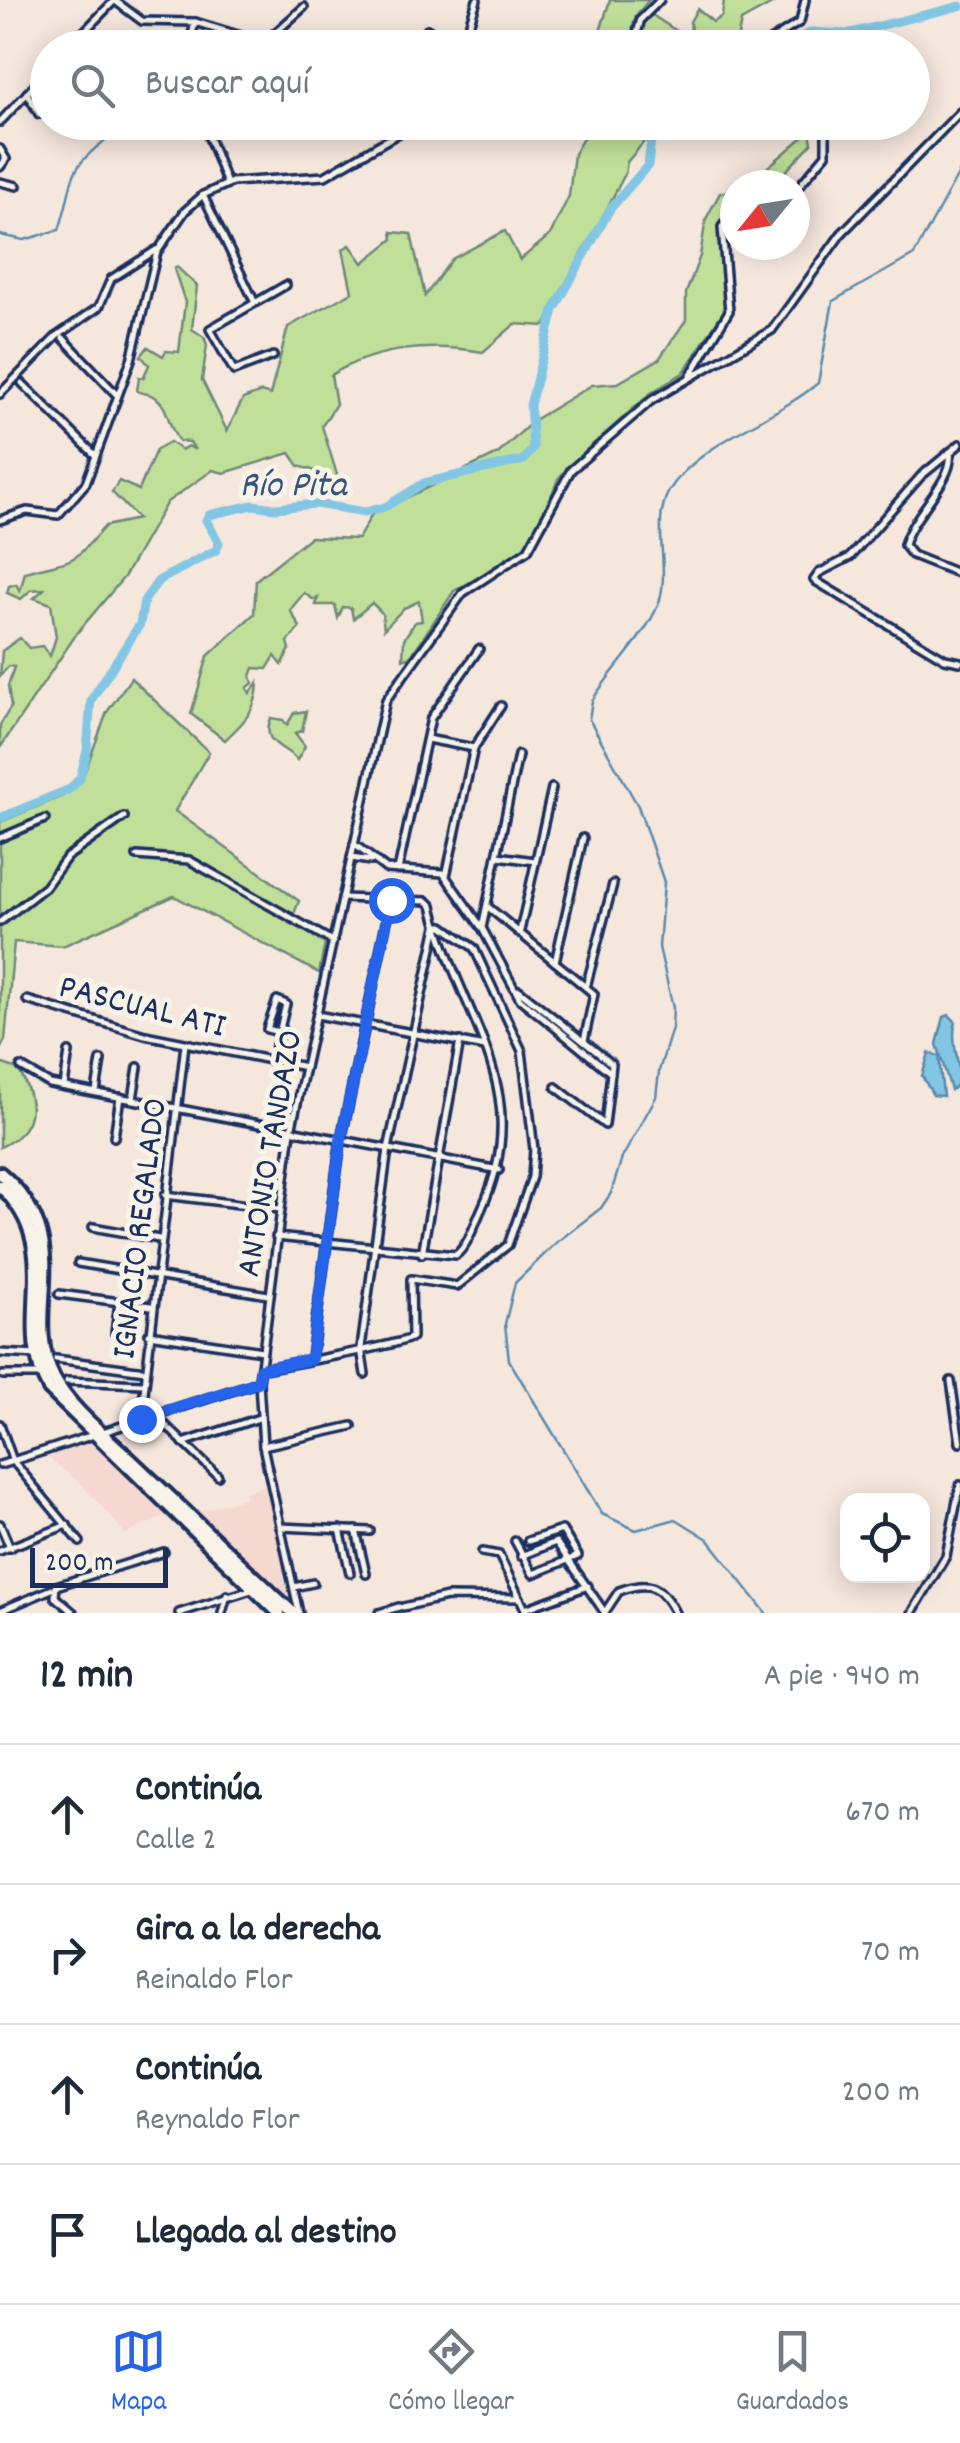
<!DOCTYPE html>
<html lang="es">
<meta charset="utf-8">
<style>
:root{--surface:#fff;--page:#f6f6f7;--text:#1f2937;--muted:#747a83;--line:#e0e1e3;--accent:#2563eb}
body{margin:0;font-family:Dekko,sans-serif;background:var(--page);color:var(--text)}
.controls{position:absolute;right:30px;bottom:30px;display:grid;overflow:hidden;border-radius:20px;box-shadow:0 5px 25px #0003}
.controls button{width:90px;height:90px;display:grid;place-items:center;padding:0;border:0;border-bottom:2px solid var(--line);background:var(--surface);color:var(--text);font:50px sans-serif}
.compass{position:absolute;left:720px;top:170px;width:90px;height:90px;border-radius:50%;background:var(--surface);box-shadow:0 5px 25px #0003;rotate:240deg}
.scale{position:absolute;left:30px;bottom:25px;width:138px;box-sizing:border-box;padding-left:10px;border:5px solid #1b2f5e;border-top:0;font-size:28px;line-height:35px;white-space:nowrap;color:#1b2f5e;-webkit-text-stroke:8px #f7f3e8;paint-order:stroke}
.stop{position:absolute;width:30px;height:30px;margin:-22px;border:8px solid #2563eb;border-radius:50%;background:#fff}
.stop.end{background:#2563eb;border-color:#fff;box-shadow:0 2px 10px #0008}
.list{margin:0;padding:0;list-style:none}
h2{display:flex;justify-content:space-between;align-items:center;height:130px;margin:0;padding:0 40px;font-size:42px}
h2 small{font-size:32px;font-weight:400;color:var(--muted)}
.list li{display:grid;grid-template-columns:65px 1fr auto;gap:30px;align-items:center;box-sizing:border-box;height:140px;padding:0 40px;border-top:2px solid var(--line)}
.list b{display:block;font-size:38px;white-space:nowrap}
.list p{margin:0;font-size:32px;white-space:nowrap;color:var(--muted)}
.list em{font-size:32px;font-style:normal;color:var(--muted)}
.icon{flex:none;width:55px;height:55px;fill:none;stroke:currentColor;stroke-width:2;stroke-linecap:round;stroke-linejoin:round}
.map{position:relative;flex:none;width:960px;height:1613px;overflow:hidden}
.search{position:absolute;background:var(--surface);box-shadow:0 5px 25px #0003;left:30px;right:30px;top:30px;height:110px;display:flex;align-items:center;gap:25px;box-sizing:border-box;padding:0 35px;border-radius:55px;color:var(--muted);font-size:38px}
.sheet{height:690px;background:var(--surface)}
nav{display:flex;justify-content:space-around;align-items:center;box-sizing:border-box;height:140px;border-top:2px solid var(--line);background:var(--surface);font-size:28px;color:var(--muted)}
nav a{display:grid;justify-items:center;gap:5px}
nav .on{color:var(--accent)}
.map>svg:first-child{display:block}
.built{fill:#f5d9d0}
.green{fill:#c0e099;stroke:#6e887c;stroke-width:2.5}
.water{fill:#83c6e4;stroke:#598aae;stroke-width:2.5}
.lines{fill:none;stroke-linecap:round;stroke-linejoin:round}
.stream{stroke:#598aae;stroke-width:2.5}
.river{stroke:#83c6e4;stroke-width:9}
.minor-casing{stroke:#1b2f5e;stroke-width:12}
.highway-casing{stroke:#1b2f5e;stroke-width:18}
.minor{stroke:#f7f3e8;stroke-width:5}
.highway{stroke:#f7f3e8;stroke-width:10}
.route{stroke:#2563eb;stroke-width:12}
.labels{text-anchor:middle;stroke-width:10;stroke-linejoin:round;paint-order:stroke}
.street-label{font-size:35px;fill:#1b2f5e;stroke:#f7f3e8}
.water-label{font-size:38px;font-style:italic;fill:#355580;stroke:#f7f3e8}
</style>
<div class="map">
<svg width="960" height="1613" viewBox="0 0 960 1613">
<rect width="100%" height="100%" fill="#f6e7dd"/>
<filter id="ink" filterUnits="userSpaceOnUse"><feTurbulence type="fractalNoise" baseFrequency=".01" numOctaves="2"/><feDisplacementMap in="SourceGraphic" scale="20" xChannelSelector="R" yChannelSelector="G"/><feConvolveMatrix kernelMatrix="1 2 1 2 8 2 1 2 1" color-interpolation-filters="sRGB"/></filter>
<g filter="url(#ink)">
<g class="built">
<polygon points="84,1440 100,1448 167,1515 126,1534 79,1482 46,1456"/>
<polygon points="268,1484 293,1601 291,1604 196,1512 245,1498 244,1492"/>
</g>
<g class="green">
<polygon points="610,0 649,0 636,15 628,47 595,47"/>
<polygon points="655,0 663,0 652,15 692,41 690,22 697,9 713,22 722,16 724,0 779,0 741,21 737,41 729,47 635,48 640,18"/>
<path d="M 592,122 L 660,123 L 627,162 L 625,174 L 545,326 L 515,324 L 483,352 C 432,343 375,347 331,375 L 336,404 L 322,426 L 338,478 L 299,466 L 290,453 L 224,473 L 213,470 L 167,502 L 124,577 L 77,633 L 0,748 L 0,725 L 11,707 L 8,686 L 14,667 L 9,666 L 0,676 L 2,651 L 20,638 L 29,648 L 42,646 L 50,656 L 56,637 L 51,604 L 34,598 L 44,589 L 31,590 L 21,599 L 7,593 L 9,586 L 16,584 L 20,591 L 25,572 C 78,557 68,569 105,526 L 138,519 L 112,492 L 119,481 L 139,490 L 156,450 L 170,442 L 181,450 L 188,446 L 195,450 L 190,442 L 179,441 C 168,429 169,403 153,396 C 148,393 142,394 137,391 L 139,377 L 143,378 L 149,365 L 141,356 L 148,347 L 163,356 L 166,351 L 179,352 L 185,302 L 174,269 L 177,267 L 197,286 L 192,329 L 204,337 L 207,345 L 202,380 L 227,431 L 243,399 L 261,392 L 270,395 L 288,327 L 352,292 L 343,249 L 350,245 L 363,263 L 393,239 L 392,232 L 411,234 L 425,296 L 452,259 L 505,231 L 520,260 L 550,235 L 569,196 L 574,154 Z"/>
<polygon points="810,131 812,143 773,185 747,185"/>
<path d="M 735,190 L 735,210 L 720,220 L 725,309 L 683,373 L 651,393 L 572,463 L 558,479 L 542,520 L 518,555 L 454,591 L 411,656 L 403,659 L 404,639 L 415,622 L 422,621 L 419,601 L 404,608 L 384,629 L 382,613 L 372,603 L 353,619 L 351,608 L 343,607 L 338,618 L 335,605 L 316,605 L 318,598 L 314,600 L 304,593 L 290,610 L 300,627 L 288,642 L 290,649 L 282,665 L 275,656 L 267,669 L 254,668 L 251,676 L 253,683 L 247,688 L 250,693 L 258,683 C 257,710 244,722 225,740 L 191,714 L 208,656 L 254,614 L 256,580 L 310,537 L 358,539 L 372,514 L 498,454 L 534,420 L 592,385 L 618,383 L 659,359 L 686,320 L 686,293 L 700,256 L 706,219 L 720,193 Z"/>
<polygon points="131,678 209,752 175,811 299,901 291,922 325,944 319,973 174,896 63,946 14,942 5,1040 0,1050 0,822 63,796 81,782 107,712"/>
<path d="M 306,711 L 302,731 L 295,733 L 305,746 L 297,760 C 286,746 260,745 271,718 L 283,720 L 287,725 L 294,713 Z"/>
<path d="M 0,1063 L 18,1069 C 37,1101 38,1130 0,1147 Z"/>
</g>
<g class="water">
<path d="M 949,1015 L 956,1022 C 950,1039 960,1062 960,1083 L 951,1090 L 937,1044 L 944,1017 Z"/>
<polygon points="929,1053 939,1056 943,1096 933,1095 922,1076"/>
</g>
<g class="lines">
<g class="stream">
<polyline points="330,48 330,47"/>
<path d="M 0,235 L 24,240 L 59,230 C 78,172 61,173 117,131"/>
<path d="M 659,1071 L 672,1028 L 673,1008 L 659,947 L 664,882 L 638,806 L 589,719 L 592,701 C 611,669 644,639 658,605 C 672,570 650,524 669,491 C 696,444 776,419 818,383 L 833,301 L 914,255 L 960,171"/>
<polyline points="659,1072 656,1097 622,1158 611,1193 601,1208 557,1242 515,1283 505,1324 509,1360 602,1514 636,1530 676,1519 708,1539 766,1613"/>
</g>
<g class="river">
<polyline points="779,48 811,32 846,34 960,6"/>
<polyline points="0,818 70,789 80,778 87,751 91,700 140,624 144,601 158,581 216,550 219,543 206,520 209,515 253,505 275,508 316,504 365,512 385,507 424,483 524,460 533,448 530,405 554,310 610,209 648,165 652,132 658,122"/>
</g>
<defs>
<g id="minor">
<polyline points="114,0 142,21 195,22 189,48"/>
<polyline points="195,22 264,43 304,7"/>
<polyline points="427,29 456,48"/>
<polyline points="389,39 404,48"/>
<polyline points="68,48 115,0"/>
<polyline points="462,48 477,0"/>
<polyline points="633,48 641,19 660,0"/>
<polyline points="759,48 800,22 805,0"/>
<polyline points="27,93 39,114"/>
<polyline points="0,122 48,71"/>
<polyline points="203,122 227,184"/>
<polyline points="0,149 6,159 0,167"/>
<polyline points="0,182 17,186"/>
<polyline points="795,191 826,154 826,122"/>
<polyline points="203,195 255,303"/>
<polyline points="63,338 117,395"/>
<polyline points="273,356 234,371 210,329 286,285"/>
<polyline points="690,376 729,311 722,227 735,212"/>
<polyline points="22,383 94,454"/>
<polyline points="0,394 57,336 99,307 111,279 156,250"/>
<polyline points="960,444 921,476 850,557 819,573 814,580 945,659 960,662"/>
<path d="M 950,452 C 955,480 912,514 904,545 L 912,555 L 960,574"/>
<polyline points="0,520 27,511 58,515 86,483 131,360 157,252 185,211 203,195 232,182 325,176 418,122"/>
<polyline points="427,739 474,748"/>
<polyline points="0,838 45,819"/>
<polyline points="354,844 386,869 443,873 482,928 520,999 611,1073"/>
<polyline points="137,856 189,860 332,941"/>
<polyline points="498,856 535,861"/>
<polyline points="351,858 371,861"/>
<polyline points="398,870 431,718 479,649"/>
<polyline points="446,876 474,748 501,706"/>
<polyline points="488,907 594,994 584,1041"/>
<polyline points="0,922 45,887 67,857 124,817"/>
<polyline points="482,928 518,755"/>
<polyline points="520,931 552,788"/>
<polyline points="555,962 583,838"/>
<polyline points="586,987 613,884"/>
<polyline points="519,990 612,1064 605,1125 556,1087"/>
<polyline points="27,1000 145,1035 305,1067"/>
<polyline points="317,1015 485,1047"/>
<polyline points="273,1058 286,1004 277,1000 267,1029 279,1032"/>
<polyline points="21,1067 50,1084 499,1170"/>
<polyline points="64,1086 69,1052"/>
<polyline points="96,1092 101,1060"/>
<polyline points="133,1099 138,1067"/>
<polyline points="114,1137 120,1097"/>
<polyline points="165,1195 280,1209"/>
<polyline points="93,1227 159,1239"/>
<path d="M 276,1237 L 456,1255 C 469,1244 475,1223 482,1208 C 537,1088 460,1019 432,906 L 427,901 L 342,898"/>
<polyline points="422,1254 460,1041"/>
<polyline points="78,1263 268,1295"/>
<polyline points="59,1294 151,1306"/>
<polyline points="115,1333 119,1302"/>
<polyline points="149,1334 262,1351"/>
<polyline points="0,1353 37,1355"/>
<polyline points="56,1359 145,1371"/>
<polyline points="311,1359 341,1140 391,900"/>
<path d="M 261,1369 C 281,1366 406,1344 412,1337 L 411,1279 L 457,1286 L 508,1245 L 532,1177 L 534,1149 L 522,1051 L 474,948 L 443,926 L 437,926 L 388,1149 L 361,1348 L 365,1374"/>
<polyline points="3,1375 42,1375"/>
<polyline points="67,1381 143,1384"/>
<polyline points="951,1381 960,1443"/>
<polyline points="154,1414 218,1476"/>
<polyline points="141,1419 185,1044"/>
<polyline points="0,1424 13,1461 80,1542"/>
<polyline points="183,1443 259,1418"/>
<polyline points="263,1446 352,1426"/>
<polyline points="0,1465 259,1382"/>
<polyline points="0,1524 10,1548"/>
<polyline points="280,1527 370,1531"/>
<polyline points="340,1529 350,1573"/>
<polyline points="356,1530 366,1574"/>
<polyline points="515,1541 533,1574 578,1556 562,1530 528,1541"/>
<polyline points="0,1551 67,1525"/>
<polyline points="482,1552 499,1555 527,1613"/>
<polyline points="521,1556 556,1542 605,1613"/>
<polyline points="294,1587 313,1583"/>
<polyline points="403,1607 447,1597 520,1598"/>
<polyline points="525,1609 588,1586"/>
<polyline points="0,1611 52,1589"/>
<path d="M 605,1612 L 619,1591 C 649,1580 661,1585 675,1613"/>
<polyline points="74,1613 55,1597 56,1586 164,1552"/>
<polyline points="179,1613 251,1590"/>
<polyline points="222,1613 227,1595"/>
<polyline points="299,1613 263,1446 259,1382 291,1131 386,700 463,593 528,550 571,470 652,400 772,330 841,234 960,112"/>
<polyline points="379,1613 399,1607"/>
<polyline points="912,1613 946,1556 960,1485"/>
</g>
<g id="highway">
<path d="M 0,1173 C 81,1242 19,1311 54,1378 C 71,1410 107,1437 132,1461 C 186,1512 239,1563 293,1613"/>
<path d="M 0,1186 C 68,1249 11,1322 49,1389 L 279,1613"/>
</g>
</defs>
<use href="#minor" class="minor-casing"/>
<use href="#highway" class="highway-casing"/>
<use href="#minor" class="minor"/>
<use href="#highway" class="highway"/>
</g>
</g>
<g class="lines" filter="url(#ink)">
<polyline class="route" points="141,1419 258,1382 261,1369 311,1359 341,1140 391,900"/>
</g>
<g class="labels">
<g class="street-label">
<text transform="translate(143 1004) rotate(14)" y="12">PASCUAL ATI</text>
<text transform="translate(267 1153) rotate(-80)" y="12">ANTONIO TANDAZO</text>
<text transform="translate(137 1228) rotate(-83)" y="12">IGNACIO REGALADO</text>
</g>
<g class="water-label">
<text x="293" y="495">Río Pita</text>
</g>
</g>
</svg>
<div class="controls">
<button><svg class="icon" aria-label="locate" viewBox="0 0 24 24"><circle cx="12" cy="12" r="6"/><path d="M12 2v4M12 18v4M2 12h4M18 12h4"/></svg></button>
</div>
<svg class="compass" viewBox="-18 -18 36 36"><path d="M0-13l5 13h-10z" fill="#e53935"/><path d="M0 13l5-13h-10z" fill="#747a83"/></svg>
<div class="scale">200 m</div>
<div class="stop" style="left:391px;top:900px"></div>
<div class="stop end" style="left:141px;top:1419px"></div>
<div class="search"><svg class="icon" aria-label="search" viewBox="0 0 24 24"><circle cx="10" cy="10" r="6"/><path d="M15 15l6 6"/></svg>Buscar aquí</div>
</div>
<section class="sheet">
<h2>12 min<small>A pie · 940 m</small></h2>
<ul class="list">
<li><svg class="icon" aria-label="ahead" viewBox="0 0 24 24"><path d="M12 20V5M6 11l6-6 6 6"/></svg><div><b>Continúa</b><p>Calle 2</p></div><em>670 m</em></li>
<li><svg class="icon" aria-label="right" viewBox="0 0 24 24"><path d="M7 20v-9h11M14 6l5 5-5 5"/></svg><div><b>Gira a la derecha</b><p>Reinaldo Flor</p></div><em>70 m</em></li>
<li><svg class="icon" aria-label="ahead" viewBox="0 0 24 24"><path d="M12 20V5M6 11l6-6 6 6"/></svg><div><b>Continúa</b><p>Reynaldo Flor</p></div><em>200 m</em></li>
<li><svg class="icon" aria-label="arrive" viewBox="0 0 24 24"><path d="M6 21V4h12l-3 4 3 4H6"/></svg><div><b>Llegada al destino</b></div></li>
</ul>
</section>
<nav>
<a class="on"><svg class="icon" aria-label="map" viewBox="0 0 24 24"><path d="M3 6l6-2 6 2 6-2v14l-6 2-6-2-6 2zM9 4v14M15 6v14"/></svg>Mapa</a>
<a><svg class="icon" aria-label="directions" viewBox="0 0 24 24"><path d="M12 3l9 9-9 9-9-9zM9 14v-3h6M13 9l2 2-2 2"/></svg>Cómo llegar</a>
<a><svg class="icon" aria-label="saved" viewBox="0 0 24 24"><path d="M7 4h10v16l-5-4-5 4z"/></svg>Guardados</a>
</nav>
